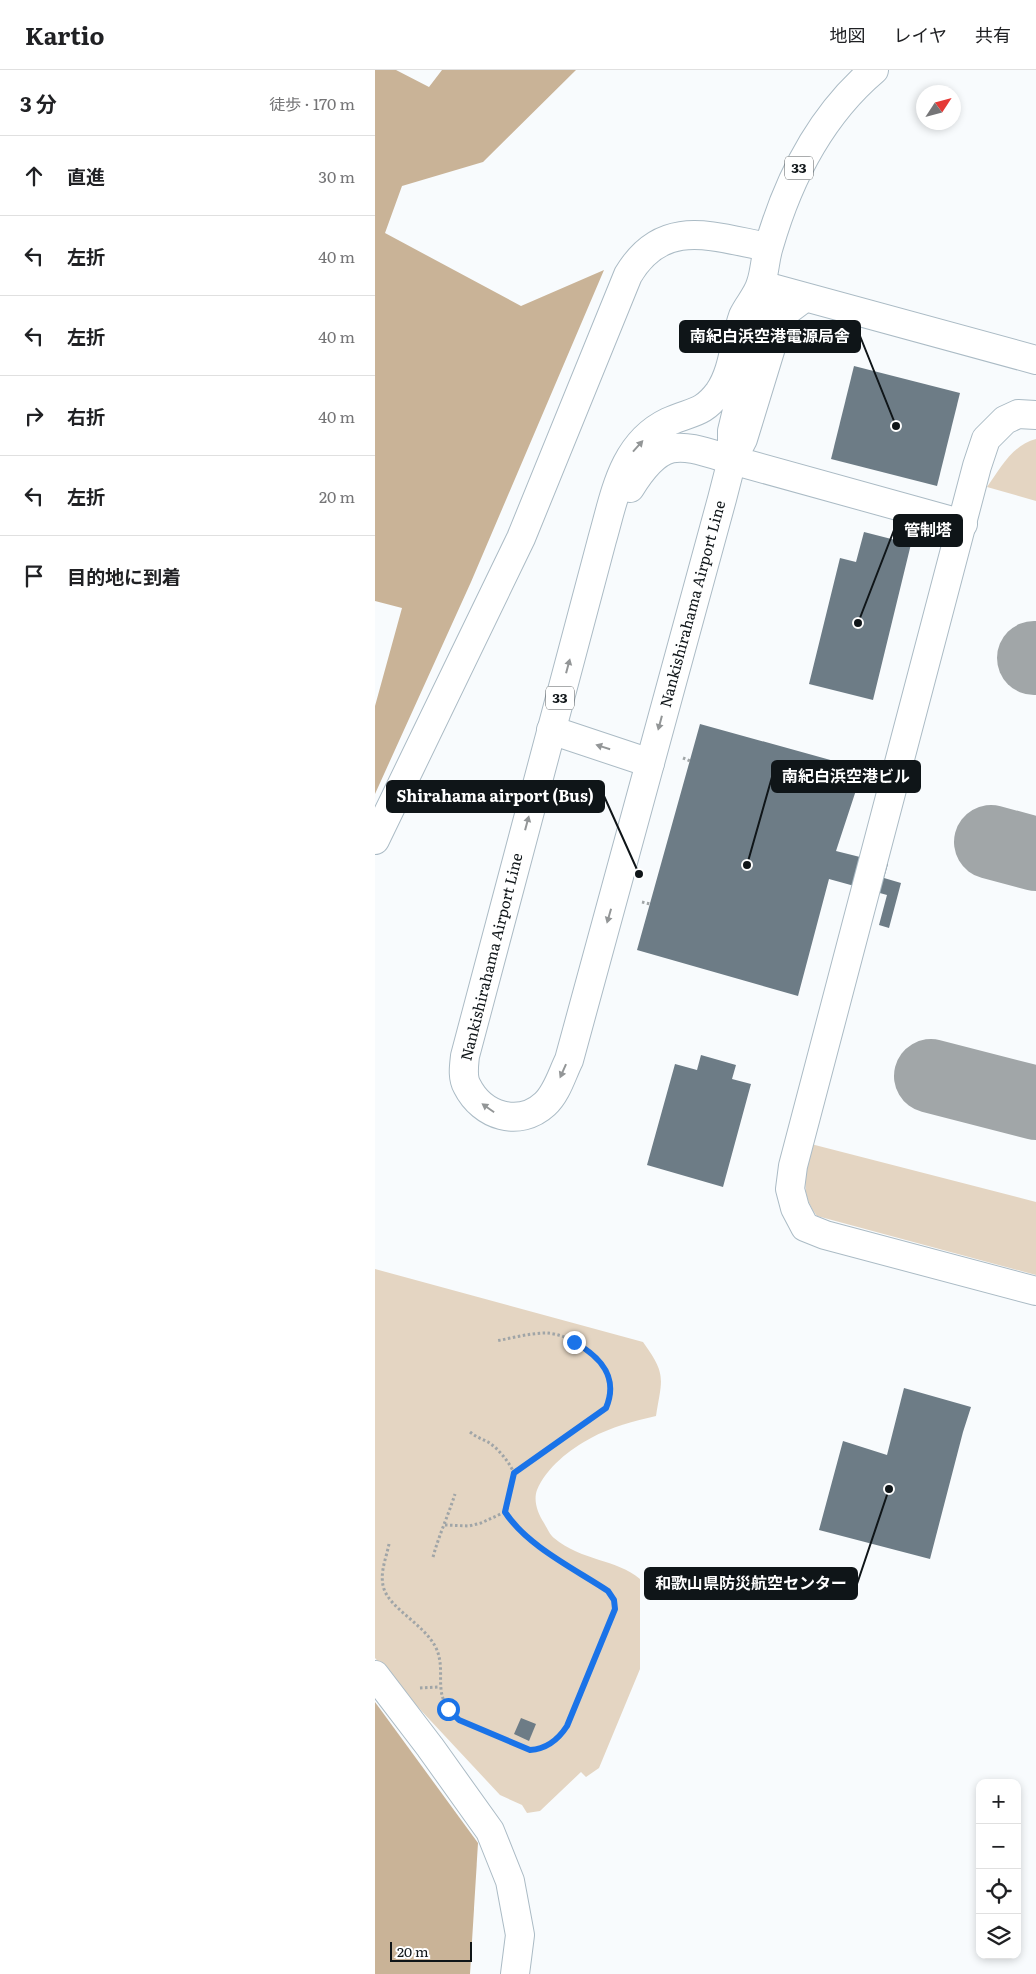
<!DOCTYPE html>
<html lang="ja">
<meta charset="utf-8">
<style>
:root{--surface:#fff;--page:#f6f6f6;--text:#202124;--muted:#757577;--line:#e0e0e0}
body{margin:0;font-family:Literata,"Noto Sans JP",serif;background:var(--page);color:var(--text)}
.controls{position:absolute;right:15px;bottom:15px;display:grid;overflow:hidden;border-radius:10px;box-shadow:0 2px 8px #0003}
.controls button{width:45px;height:45px;display:grid;place-items:center;padding:0;border:0;border-bottom:1px solid var(--line);background:var(--surface);color:var(--text);font:25px sans-serif}
.compass{position:absolute;left:541px;top:15px;width:45px;height:45px;border-radius:50%;background:var(--surface);box-shadow:0 2px 8px #0003;rotate:54deg}
.scale{position:absolute;left:15px;bottom:12px;width:82px;box-sizing:border-box;padding-left:5px;border:2px solid #0f1518;border-top:0;font-size:14px;line-height:18px;white-space:nowrap;color:#0f1518;-webkit-text-stroke:4px #fff;paint-order:stroke}
.stop{position:absolute;width:15px;height:15px;margin:-11px;border:4px solid #1a73e8;border-radius:50%;background:#fff}
.stop.end{background:#1a73e8;border-color:#fff;box-shadow:0 1px 5px #0008}
.list{margin:0;padding:0;list-style:none}
h2{display:flex;justify-content:space-between;align-items:center;height:65px;margin:0;padding:0 20px;font-size:21px}
h2 small{font-size:16px;font-weight:400;color:var(--muted)}
.list li{display:grid;grid-template-columns:32px 1fr auto;gap:15px;align-items:center;box-sizing:border-box;height:80px;padding:0 20px;border-top:1px solid var(--line)}
.list b{display:block;font-size:19px;white-space:nowrap}
.list em{font-size:16px;font-style:normal;color:var(--muted)}
.icon{flex:none;width:28px;height:28px;fill:none;stroke:currentColor;stroke-width:2;stroke-linecap:round;stroke-linejoin:round}
.map{position:relative;flex:none;width:661px;height:1904px;overflow:hidden}
header{display:flex;align-items:center;gap:30px;box-sizing:border-box;height:70px;padding:0 25px;background:var(--surface);border-bottom:1px solid var(--line)}
header strong{font-size:24px}
nav{display:flex;gap:28px;margin-inline-start:auto;font-size:18px}
main{display:flex}
aside{flex:1;background:var(--surface)}
.map>svg:first-child{display:block}
.green{fill:#e4d5c2}
.forest{fill:#c9b397}
.lines{fill:none;stroke-linecap:round;stroke-linejoin:round}
.taxiway{stroke:#a1a6a8;stroke-width:74}
.building{fill:#6d7c86}
.minor-casing{stroke:#abbbc5;stroke-width:30}
.major-casing{stroke:#abbbc5;stroke-width:30}
.path{stroke:#a0a5a7;stroke-width:3;stroke-dasharray:2.5 2.5;stroke-linecap:butt}
.minor{stroke:#fff;stroke-width:28}
.major{stroke:#fff;stroke-width:28}
.oneway{fill:#939697}
.route{stroke:#1a73e8;stroke-width:6}
.labels{text-anchor:middle;stroke-width:4;stroke-linejoin:round;paint-order:stroke}
.shield{fill:#fff;stroke:#575b5d;stroke-width:1}
.shield-label{font-size:14px;font-weight:bold;fill:#0f1518}
.street-label{font-size:15px;fill:#0f1518;stroke:#fff}
.leader{fill:none;stroke:#0f1518;stroke-width:2}
.callout-dot{fill:#0f1518;stroke:#fff;stroke-width:2}
.callout{fill:#0f1518;stroke:#0f1518;stroke-width:2}
.callout-label{font-size:16px;text-anchor:middle;font-weight:bold;fill:#fff}
</style>
<header>
<strong>Kartio</strong>
<nav><a>地図</a><a>レイヤ</a><a>共有</a></nav>
</header>
<main>
<aside>
<h2>3 分<small>徒歩 · 170 m</small></h2>
<ul class="list">
<li><svg class="icon" aria-label="ahead" viewBox="0 0 24 24"><path d="M12 20V5M6 11l6-6 6 6"/></svg><div><b>直進</b></div><em>30 m</em></li>
<li><svg class="icon" aria-label="left" viewBox="0 0 24 24"><path d="M17 20v-9H6M10 6l-5 5 5 5"/></svg><div><b>左折</b></div><em>40 m</em></li>
<li><svg class="icon" aria-label="left" viewBox="0 0 24 24"><path d="M17 20v-9H6M10 6l-5 5 5 5"/></svg><div><b>左折</b></div><em>40 m</em></li>
<li><svg class="icon" aria-label="right" viewBox="0 0 24 24"><path d="M7 20v-9h11M14 6l5 5-5 5"/></svg><div><b>右折</b></div><em>40 m</em></li>
<li><svg class="icon" aria-label="left" viewBox="0 0 24 24"><path d="M17 20v-9H6M10 6l-5 5 5 5"/></svg><div><b>左折</b></div><em>20 m</em></li>
<li><svg class="icon" aria-label="arrive" viewBox="0 0 24 24"><path d="M6 21V4h12l-3 4 3 4H6"/></svg><div><b>目的地に到着</b></div></li>
</ul>
</aside>
<div class="map">
<svg width="661" height="1904" viewBox="0 0 661 1904">
<rect width="100%" height="100%" fill="#f8fbfd"/>
<g class="green">
<path d="M 661,369 L 661,431 L 612,417 C 625,399 637,375 661,369 Z"/>
<path d="M 436,1074 L 661,1132 L 661,1205 L 442,1146 C 423,1121 432,1104 436,1074 Z"/>
<path d="M 0,1199 L 268,1272 C 292,1305 287,1308 281,1346 C 259,1351 236,1357 216,1368 C 195,1379 171,1398 162,1420 C 158,1431 163,1444 169,1453 C 172,1458 175,1465 179,1468 C 206,1491 242,1489 265,1509 L 265,1599 L 224,1698 L 211,1707 L 206,1702 L 165,1741 L 152,1743 L 147,1735 L 125,1725 L 27,1620 L 0,1588 Z"/>
</g>
<g class="forest">
<polygon points="0,0 21,0 54,17 67,0 201,0 108,92 27,116 10,163 146,236 229,200 96,512 0,724 0,636 27,538 0,531"/>
<polygon points="0,1632 103,1773 95,1904 0,1904"/>
</g>
<g class="lines">
<g class="taxiway">
<polyline points="659,588 661,588"/>
<polyline points="616,772 661,784"/>
<polyline points="556,1006 661,1033"/>
</g>
</g>
<g class="building">
<polygon points="479,296 585,323 562,416 456,389"/>
<polygon points="489,462 536,474 498,630 434,614 465,488 481,492"/>
<polygon points="325,654 488,699 461,781 513,794 509,808 526,813 514,858 504,855 512,825 454,809 423,926 262,880"/>
<polygon points="326,985 361,995 357,1009 376,1014 348,1117 272,1095 300,994 322,1000"/>
<polygon points="529,1318 596,1337 588,1362 555,1489 444,1460 468,1371 512,1385"/>
<polygon points="146,1648 161,1654 154,1671 139,1664"/>
</g>
<g class="lines">
<defs>
<g id="minor">
<polyline points="386,215 661,290"/>
<polyline points="429,228 409,243 402,258 368,369 357,390 588,454"/>
<polyline points="661,345 643,344 630,350 611,369 602,396 418,1096 415,1119 420,1138 430,1157 450,1165 661,1221"/>
<polyline points="176,660 275,693"/>
<path d="M 0,770 L 146,468 L 253,205 C 288,146 338,167 393,177"/>
<polyline points="0,1605 55,1677 115,1761 135,1811 145,1865 140,1904"/>
</g>
<g id="major">
<path d="M 386,215 L 387,236 L 357,361 L 357,390 L 347,429 L 194,990 C 187,1004 182,1023 170,1034 C 144,1058 107,1046 92,1016 C 87,1007 89,996 90,986 L 227,470 C 240,425 247,374 293,352 C 316,341 327,345 344,322 C 359,300 359,271 368,246 C 373,235 383,225 386,213 C 390,201 390,188 394,176 C 413,110 446,45 499,0"/>
<path d="M 255,418 C 288,365 304,374 357,390"/>
</g>
</defs>
<use href="#minor" class="minor-casing"/>
<use href="#major" class="major-casing"/>
<g class="path">
<polyline points="308,688 315,691"/>
<polyline points="267,832 275,834"/>
<path d="M 95,1362 C 101,1367 107,1369 113,1372 C 124,1379 134,1392 139,1403"/>
<polyline points="70,1455 94,1456 106,1453 130,1442"/>
<path d="M 14,1474 C 11,1489 4,1504 9,1519 C 16,1539 48,1554 60,1576 C 74,1602 53,1625 84,1650 L 155,1680 C 172,1679 183,1670 192,1656 L 240,1539 L 239,1530 L 233,1521 C 200,1499 152,1476 130,1442 L 139,1403 L 231,1338 C 234,1331 237,1324 236,1316 C 234,1288 196,1264 171,1263 C 155,1263 137,1268 121,1271"/>
<path d="M 58,1487 C 64,1465 73,1446 80,1424"/>
<polyline points="45,1618 63,1617"/>
</g>
<use href="#minor" class="minor"/>
<use href="#major" class="major"/>
</g>
<defs><path id="oneway-solid" d="M-6-.8H1V-3.2L6.5 0L1 3.2V.8H-6Z" transform="scale(1.25)"/></defs>
<g class="oneway">
<use href="#oneway-solid" transform="translate(263 376) rotate(-48)"/>
<use href="#oneway-solid" transform="translate(193 596) rotate(-75)"/>
<use href="#oneway-solid" transform="translate(285 653) rotate(105)"/>
<use href="#oneway-solid" transform="translate(228 677) rotate(-162)"/>
<use href="#oneway-solid" transform="translate(152 753) rotate(-75)"/>
<use href="#oneway-solid" transform="translate(234 846) rotate(106)"/>
<use href="#oneway-solid" transform="translate(188 1001) rotate(114)"/>
<use href="#oneway-solid" transform="translate(113 1038) rotate(-145)"/>
</g>
<g class="lines">
<path class="route" d="M 73,1639 L 84,1650 L 155,1680 C 172,1679 183,1670 192,1656 L 240,1539 L 239,1530 L 233,1521 C 200,1499 152,1476 130,1442 L 139,1403 L 231,1338 C 244,1307 226,1287 199,1272"/>
</g>
<g class="labels">
<g class="shield">
<rect x="410" y="86.5" width="28" height="23" rx="4"/>
<rect x="171" y="616.5" width="28" height="23" rx="4"/>
</g>
<g class="shield-label">
<text x="424" y="103">33</text>
<text x="185" y="633">33</text>
</g>
<g class="street-label">
<text transform="translate(318 534) rotate(-75)" y="5">Nankishirahama Airport Line</text>
<text transform="translate(117 887) rotate(-76)" y="5">Nankishirahama Airport Line</text>
</g>
</g>
<path class="leader" d="M521 356L485 266M483 553L519 460M372 795L397 707M264 804L229 726M514 1419L482 1514"/>
<g class="callout-dot">
<circle cx="521" cy="356" r="5"/>
<circle cx="483" cy="553" r="5"/>
<circle cx="372" cy="795" r="5"/>
<circle cx="264" cy="804" r="5"/>
<circle cx="514" cy="1419" r="5"/>
</g>
<g class="callout">
<rect x="305" y="251" width="180" height="31" rx="5"/>
<rect x="519" y="445" width="68" height="31" rx="5"/>
<rect x="397" y="691" width="148" height="31" rx="5"/>
<rect x="12" y="711" width="217" height="31" rx="5"/>
<rect x="270" y="1498" width="212" height="31" rx="5"/>
</g>
<g class="callout-label">
<text x="395" y="272">南紀白浜空港電源局舎</text>
<text x="553" y="466">管制塔</text>
<text x="471" y="712">南紀白浜空港ビル</text>
<text x="120" y="732">Shirahama airport (Bus)</text>
<text x="376" y="1519">和歌山県防災航空センター</text>
</g>
</svg>
<div class="controls">
<button>+</button>
<button>−</button>
<button><svg class="icon" aria-label="locate" viewBox="0 0 24 24"><circle cx="12" cy="12" r="6"/><path d="M12 2v4M12 18v4M2 12h4M18 12h4"/></svg></button>
<button><svg class="icon" aria-label="layers" viewBox="0 0 24 24"><path d="M12 4l9 5-9 5-9-5zM3 14l9 5 9-5"/></svg></button>
</div>
<svg class="compass" viewBox="-18 -18 36 36"><path d="M0-13l5 13h-10z" fill="#e53935"/><path d="M0 13l5-13h-10z" fill="#757577"/></svg>
<div class="scale">20 m</div>
<div class="stop" style="left:73px;top:1639px"></div>
<div class="stop end" style="left:199px;top:1272px"></div>
</div>
</main>
